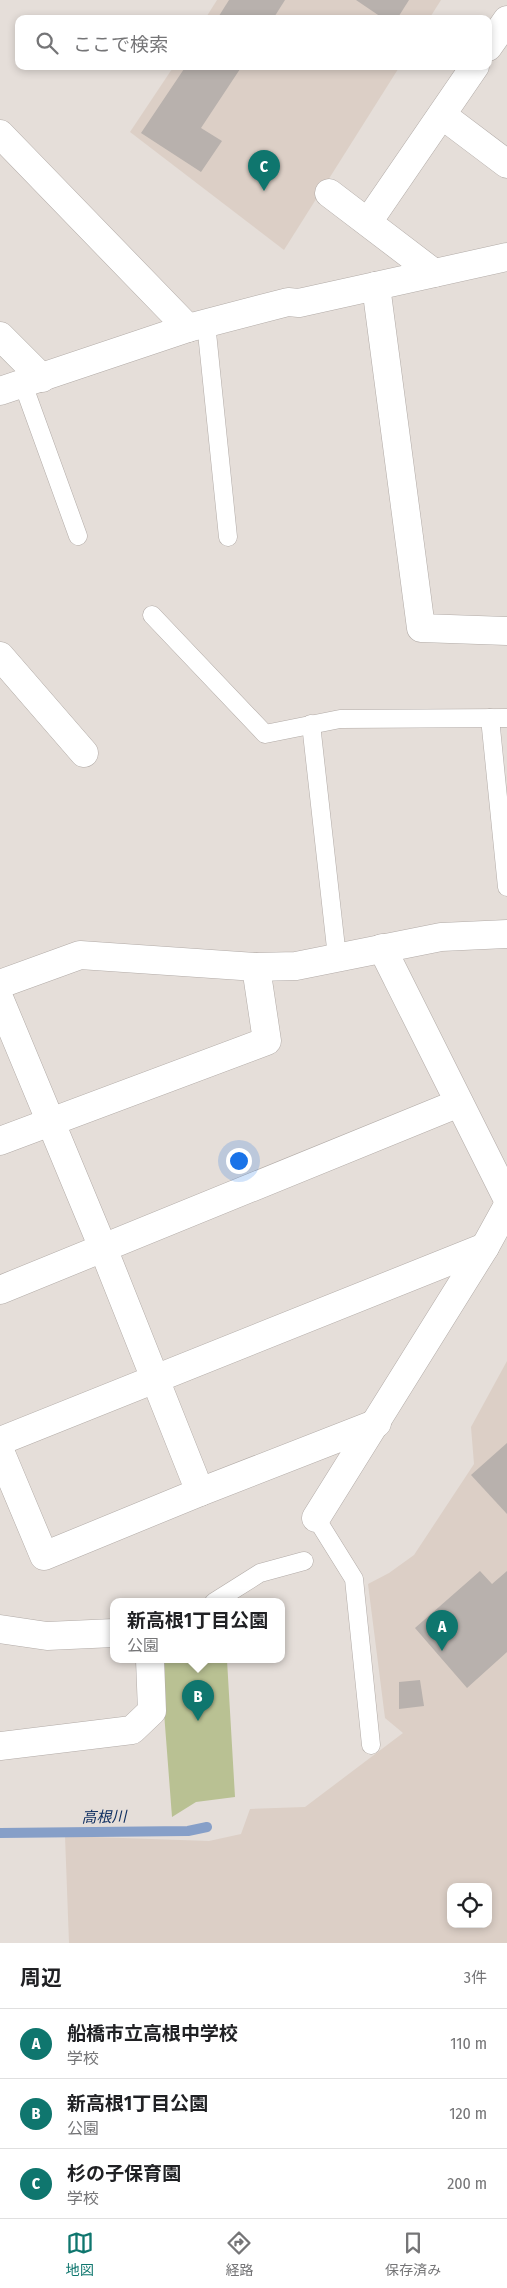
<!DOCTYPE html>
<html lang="ja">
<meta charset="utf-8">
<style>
:root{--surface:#fff;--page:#f6f6f6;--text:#202124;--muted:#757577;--line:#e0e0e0;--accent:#0f766e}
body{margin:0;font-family:"Fira Sans Condensed","Noto Sans JP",sans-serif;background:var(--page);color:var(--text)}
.controls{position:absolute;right:15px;bottom:15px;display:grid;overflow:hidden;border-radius:10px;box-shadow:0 2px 8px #0003}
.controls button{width:45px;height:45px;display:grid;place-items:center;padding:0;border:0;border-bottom:1px solid var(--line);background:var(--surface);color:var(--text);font:25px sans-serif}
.you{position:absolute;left:238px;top:1160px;width:18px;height:18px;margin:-12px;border:4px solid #fff;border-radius:50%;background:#1a73e8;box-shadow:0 0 0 8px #1a73e833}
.badge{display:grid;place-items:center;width:32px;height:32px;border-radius:50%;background:var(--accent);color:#fff;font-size:16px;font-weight:700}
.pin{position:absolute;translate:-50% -41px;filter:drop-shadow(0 1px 2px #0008)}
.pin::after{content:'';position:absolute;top:26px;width:18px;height:15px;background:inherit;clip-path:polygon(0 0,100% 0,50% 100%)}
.popup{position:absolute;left:110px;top:1598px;width:175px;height:65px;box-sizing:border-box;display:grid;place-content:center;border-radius:10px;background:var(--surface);filter:drop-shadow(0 1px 4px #0005);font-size:16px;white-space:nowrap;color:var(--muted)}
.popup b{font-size:19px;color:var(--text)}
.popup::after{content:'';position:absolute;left:50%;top:100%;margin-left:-10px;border:10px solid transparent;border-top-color:var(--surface)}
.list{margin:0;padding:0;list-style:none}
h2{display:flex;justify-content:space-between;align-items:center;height:65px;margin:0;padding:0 20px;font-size:21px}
h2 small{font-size:16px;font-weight:400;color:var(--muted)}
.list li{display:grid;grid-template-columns:32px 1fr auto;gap:15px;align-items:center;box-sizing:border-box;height:70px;padding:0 20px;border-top:1px solid var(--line)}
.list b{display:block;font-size:19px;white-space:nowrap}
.list p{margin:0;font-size:16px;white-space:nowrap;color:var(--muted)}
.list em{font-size:16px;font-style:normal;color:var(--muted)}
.icon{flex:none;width:28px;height:28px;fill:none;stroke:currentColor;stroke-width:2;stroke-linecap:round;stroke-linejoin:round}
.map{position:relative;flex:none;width:507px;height:1943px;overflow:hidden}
.search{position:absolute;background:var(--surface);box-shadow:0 2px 8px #0003;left:15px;right:15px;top:15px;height:55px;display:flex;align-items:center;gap:12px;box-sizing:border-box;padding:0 18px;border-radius:10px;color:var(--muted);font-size:19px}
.sheet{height:275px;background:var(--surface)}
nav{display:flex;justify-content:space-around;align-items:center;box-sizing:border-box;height:70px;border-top:1px solid var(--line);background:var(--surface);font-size:14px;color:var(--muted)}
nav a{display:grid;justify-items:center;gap:2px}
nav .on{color:var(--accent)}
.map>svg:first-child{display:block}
.built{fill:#dccfc6;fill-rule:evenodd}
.green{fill:#b9c193}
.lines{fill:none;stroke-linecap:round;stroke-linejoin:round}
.stream{stroke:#869fc8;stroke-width:10}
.building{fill:#b8b1ad}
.service-casing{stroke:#b2aba7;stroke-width:19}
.minor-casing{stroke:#b2aba7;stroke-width:29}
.service{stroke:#fff;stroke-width:18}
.minor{stroke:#fff;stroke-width:28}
.labels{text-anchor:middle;stroke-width:4;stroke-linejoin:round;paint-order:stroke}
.water-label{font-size:15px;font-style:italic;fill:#0f2f61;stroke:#e5ded9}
</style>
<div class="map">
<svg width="507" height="1943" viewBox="0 0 507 1943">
<rect width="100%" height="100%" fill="#e5ded9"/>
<g class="built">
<polygon points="217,0 441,0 429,19 205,19"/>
<polygon points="174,66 400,66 284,250 130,132"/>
<path d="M 507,1361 L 507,1943 L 69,1943 L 65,1836 L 209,1841 L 241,1834 L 250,1809 L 305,1807 L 403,1733 L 385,1718 L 368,1584 L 389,1573 L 414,1555 L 474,1464 L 471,1427 ZM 451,1887 L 488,1887 L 488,1924 L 451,1924 Z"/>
</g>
<polygon class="green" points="160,1660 227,1660 235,1797 196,1802 172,1817"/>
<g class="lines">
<polyline class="stream" points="0,1833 188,1831 207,1827"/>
</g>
<g class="building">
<polygon points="229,0 285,0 273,19 217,19"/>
<polygon points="356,0 409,0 397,19 384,19"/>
<polygon points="186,66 242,66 201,128 222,141 201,172 141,133"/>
<polygon points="507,1443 507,1514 471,1475"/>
<polygon points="480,1571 492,1584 507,1571 507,1652 467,1688 415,1628"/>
<polygon points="420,1680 424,1706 399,1709 399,1682"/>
</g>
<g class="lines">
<defs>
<g id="service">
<polyline points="206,323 228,537"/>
<polyline points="23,384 78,536"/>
<polyline points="152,615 265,734 340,719 507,718"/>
<polyline points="490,718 507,887"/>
<polyline points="311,724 337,957"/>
<polyline points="316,1518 354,1579 371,1745"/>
<polyline points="214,1602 260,1573 304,1561"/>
</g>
<g id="minor">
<polyline points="488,47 507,20"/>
<polyline points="442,115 507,164"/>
<polyline points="0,134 188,328"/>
<polyline points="329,193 434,273"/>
<polyline points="368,222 475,66"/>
<polyline points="376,286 421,628 507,631"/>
<polyline points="0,336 42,378"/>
<polyline points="0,391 188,328 288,302 299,303 507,257"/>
<polyline points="0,656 84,753"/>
<polyline points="382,948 507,1198"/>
<polyline points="0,984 80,955 256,967 296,966 441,937 507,934"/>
<polyline points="0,1000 103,1248 200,1492"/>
<polyline points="0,1141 267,1041 256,967"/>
<polyline points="0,1290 459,1103"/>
<polyline points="0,1441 485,1247"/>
<polyline points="0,1451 44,1556 200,1492 377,1423"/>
<polyline points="316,1518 485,1247 507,1207"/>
<polyline points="0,1629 47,1636 114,1633"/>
<polyline points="0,1746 132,1730 152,1711 150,1660"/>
</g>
</defs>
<use href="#service" class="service-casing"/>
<use href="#minor" class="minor-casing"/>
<use href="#service" class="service"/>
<use href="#minor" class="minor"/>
</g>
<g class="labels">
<g class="water-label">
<text transform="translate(104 1817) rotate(-1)" y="5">高根川</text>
</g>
</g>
</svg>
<div class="controls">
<button><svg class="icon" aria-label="locate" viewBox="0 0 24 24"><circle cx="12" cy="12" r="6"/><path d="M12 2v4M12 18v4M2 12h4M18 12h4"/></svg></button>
</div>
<div class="you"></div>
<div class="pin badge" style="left:442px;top:1651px">A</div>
<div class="pin badge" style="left:198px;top:1721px">B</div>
<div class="popup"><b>新高根1丁目公園</b>公園</div>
<div class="pin badge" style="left:264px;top:191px">C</div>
<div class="search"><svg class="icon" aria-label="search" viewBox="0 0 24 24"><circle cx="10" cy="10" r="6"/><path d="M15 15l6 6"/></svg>ここで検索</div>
</div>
<section class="sheet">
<h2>周辺<small>3件</small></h2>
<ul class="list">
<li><span class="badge">A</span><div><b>船橋市立高根中学校</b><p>学校</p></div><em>110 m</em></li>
<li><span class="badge">B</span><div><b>新高根1丁目公園</b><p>公園</p></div><em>120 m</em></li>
<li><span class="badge">C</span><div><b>杉の子保育園</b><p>学校</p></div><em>200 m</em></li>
</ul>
</section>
<nav>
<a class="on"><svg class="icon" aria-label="map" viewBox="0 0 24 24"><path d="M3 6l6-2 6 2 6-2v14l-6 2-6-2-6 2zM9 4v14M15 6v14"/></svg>地図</a>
<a><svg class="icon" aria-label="directions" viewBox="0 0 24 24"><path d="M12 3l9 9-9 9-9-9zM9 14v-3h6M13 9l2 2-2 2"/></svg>経路</a>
<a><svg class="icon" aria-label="saved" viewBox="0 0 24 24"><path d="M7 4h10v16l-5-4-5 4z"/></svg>保存済み</a>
</nav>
